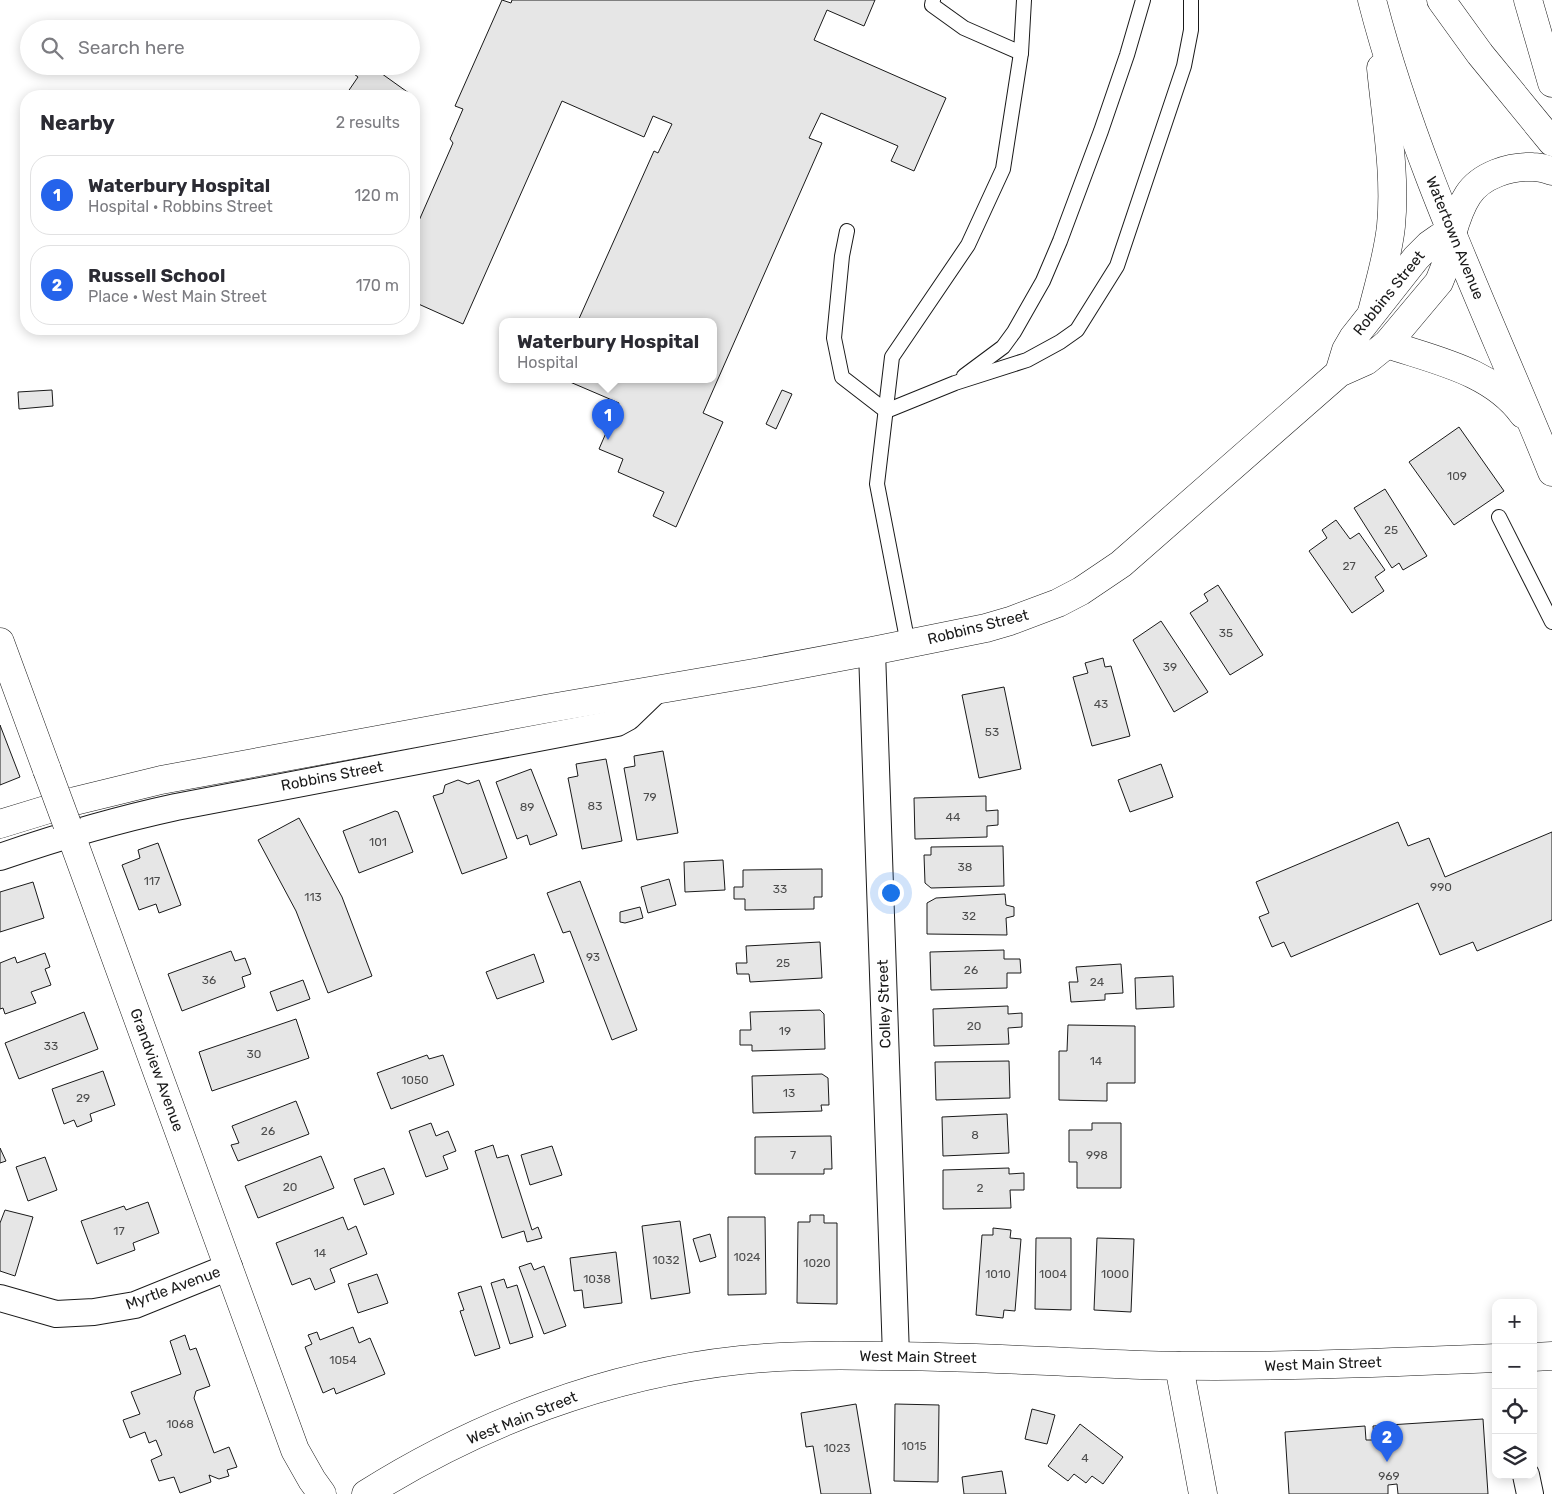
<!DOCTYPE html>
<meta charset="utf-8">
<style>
:root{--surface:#fff;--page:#f7f7f7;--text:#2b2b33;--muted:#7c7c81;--line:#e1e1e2;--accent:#2563eb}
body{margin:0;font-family:Rubik,sans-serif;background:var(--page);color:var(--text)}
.controls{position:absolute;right:15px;bottom:15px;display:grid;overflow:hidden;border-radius:10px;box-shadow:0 2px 12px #0003}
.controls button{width:45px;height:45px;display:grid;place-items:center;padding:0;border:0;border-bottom:1px solid var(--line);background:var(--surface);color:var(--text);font:25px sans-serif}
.you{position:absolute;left:890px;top:892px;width:18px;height:18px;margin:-12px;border:4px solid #fff;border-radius:50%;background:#1a73e8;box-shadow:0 0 0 8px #1a73e833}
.badge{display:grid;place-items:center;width:32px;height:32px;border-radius:50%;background:var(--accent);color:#fff;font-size:16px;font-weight:700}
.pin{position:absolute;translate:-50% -41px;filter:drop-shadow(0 1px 2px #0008)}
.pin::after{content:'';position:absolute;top:26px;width:18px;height:15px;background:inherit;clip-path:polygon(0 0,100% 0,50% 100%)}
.popup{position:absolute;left:499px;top:318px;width:218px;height:65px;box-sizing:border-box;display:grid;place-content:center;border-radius:10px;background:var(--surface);filter:drop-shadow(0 1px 4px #0005);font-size:16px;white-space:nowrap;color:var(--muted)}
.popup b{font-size:19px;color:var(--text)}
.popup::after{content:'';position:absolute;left:50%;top:100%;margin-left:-10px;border:10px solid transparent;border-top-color:var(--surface)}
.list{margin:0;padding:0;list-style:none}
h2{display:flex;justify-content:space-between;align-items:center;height:65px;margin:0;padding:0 20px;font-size:21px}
h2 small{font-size:16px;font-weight:400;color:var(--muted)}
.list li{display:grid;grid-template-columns:32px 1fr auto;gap:15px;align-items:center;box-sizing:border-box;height:80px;margin:0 10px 10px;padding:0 10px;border:1px solid var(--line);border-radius:20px}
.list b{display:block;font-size:19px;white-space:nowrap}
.list p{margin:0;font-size:16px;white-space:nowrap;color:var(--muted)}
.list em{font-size:16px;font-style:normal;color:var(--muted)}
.icon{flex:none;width:28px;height:28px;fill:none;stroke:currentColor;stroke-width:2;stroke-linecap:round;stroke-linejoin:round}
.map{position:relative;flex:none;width:1552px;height:1494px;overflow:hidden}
.search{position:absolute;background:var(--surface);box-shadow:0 2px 12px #0003;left:20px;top:20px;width:400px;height:55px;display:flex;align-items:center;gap:12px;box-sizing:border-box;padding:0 18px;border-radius:28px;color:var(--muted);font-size:19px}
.panel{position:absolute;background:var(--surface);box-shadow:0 2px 12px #0003;left:20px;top:90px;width:400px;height:245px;border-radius:20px}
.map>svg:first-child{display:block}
.building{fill:#e6e6e6;stroke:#1a1a1a}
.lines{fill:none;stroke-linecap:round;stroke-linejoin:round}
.service-casing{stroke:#1a1a1a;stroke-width:16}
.minor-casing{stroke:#1a1a1a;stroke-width:28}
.tertiary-casing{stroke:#1a1a1a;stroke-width:29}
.secondary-casing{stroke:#1a1a1a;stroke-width:29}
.motorway-casing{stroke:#1a1a1a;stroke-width:29}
.service{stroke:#fff;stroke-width:14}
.minor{stroke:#fff;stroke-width:26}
.tertiary{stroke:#fff;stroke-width:28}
.secondary{stroke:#fff;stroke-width:28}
.motorway{stroke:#fff;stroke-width:28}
.secondary-bridge-casing{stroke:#1a1a1a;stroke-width:29;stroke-linecap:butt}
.secondary-bridge{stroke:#fff;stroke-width:28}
.labels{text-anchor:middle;stroke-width:4;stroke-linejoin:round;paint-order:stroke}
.number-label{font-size:12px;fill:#4d4d4d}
.street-label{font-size:15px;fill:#1a1a1a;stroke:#fff}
</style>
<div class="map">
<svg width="1552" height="1494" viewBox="0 0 1552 1494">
<rect width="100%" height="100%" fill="#fff"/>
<g class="building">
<polygon points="502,0 511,3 512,0 875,0 864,26 827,10 814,40 946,98 914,171 891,161 898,146 821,113 809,138 822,143 703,413 723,422 676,527 653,516 664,492 618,472 623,459 599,449 619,403 563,379 713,379 713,321 578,321 654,151 658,153 672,124 653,116 644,137 562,101 463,324 414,302 414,232 453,143 450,139 463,109 455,106"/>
<polygon points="359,66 371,66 413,96 345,96 358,77 354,74"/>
<polygon points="52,390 53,406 19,409 18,392"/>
<polygon points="782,390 792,394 776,429 766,424"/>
<polygon points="1459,427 1504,491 1454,525 1409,462"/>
<polygon points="1385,489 1427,556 1403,570 1399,563 1392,568 1354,508"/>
<polygon points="1336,520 1350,539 1359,533 1385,570 1375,577 1384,591 1352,613 1309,551 1327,538 1322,530"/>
<polygon points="1218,585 1263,655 1230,675 1190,613 1208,601 1204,594"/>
<polygon points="1161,621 1208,692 1174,712 1133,640"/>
<polygon points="1103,658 1105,667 1111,666 1130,736 1092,746 1073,677 1088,673 1085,663"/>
<polygon points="1004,687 1021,769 979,778 962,695"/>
<polygon points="0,725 20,777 0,785"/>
<polygon points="663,751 678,833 637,840 624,768 635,766 634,756"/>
<polygon points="606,759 622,841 582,849 568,778 578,776 576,764"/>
<polygon points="1161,764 1173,797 1130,812 1118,780"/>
<polygon points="531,769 557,835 530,845 527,835 517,839 496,782"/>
<polygon points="458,780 468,784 479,780 507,858 462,874 433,796 443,793 445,785"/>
<polygon points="986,796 986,811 998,810 998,825 987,826 987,837 915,839 914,798"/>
<polygon points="395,811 398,812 413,852 359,873 343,831"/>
<polygon points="299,818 342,897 372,976 328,993 296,911 258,840"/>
<polygon points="1398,822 1408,846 1429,838 1445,877 1552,832 1552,920 1477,951 1473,942 1440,955 1418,903 1291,957 1284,942 1272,947 1259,917 1269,913 1256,882"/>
<polygon points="158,843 181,905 159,913 156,904 139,910 122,865 140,858 138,850"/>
<polygon points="1003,846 1004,886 931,888 925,883 924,855 931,855 931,847"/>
<polygon points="723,860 725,890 685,892 684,862"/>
<polygon points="822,869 822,897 814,897 814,909 745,910 745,899 734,899 734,887 743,887 743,870"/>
<polygon points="669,879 676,905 648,913 641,887"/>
<polygon points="580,881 637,1030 612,1040 570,931 563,933 547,893"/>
<polygon points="33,882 44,918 0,932 0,892"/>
<polygon points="1005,894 1006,905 1014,907 1014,916 1006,918 1007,935 927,934 927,903 936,898"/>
<polygon points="640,907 643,918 625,923 620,922 620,912"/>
<polygon points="820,942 822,978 750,982 749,974 737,974 736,963 747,963 746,946"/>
<polygon points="1004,950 1004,959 1020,959 1021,973 1007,973 1007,988 931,990 930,952"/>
<polygon points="231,951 235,961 245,958 251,974 242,977 245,987 182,1011 168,974"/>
<polygon points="45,953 50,967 45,969 51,985 31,992 36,1003 5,1014 3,1008 0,1009 0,963 15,957 17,963"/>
<polygon points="534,954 544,982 497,999 486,972"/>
<polygon points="1121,964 1123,993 1105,994 1105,1000 1071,1002 1069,982 1078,982 1076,967"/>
<polygon points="1173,976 1174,1007 1136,1009 1135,978"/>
<polygon points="303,980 310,999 277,1011 270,992"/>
<polygon points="1008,1006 1008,1014 1022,1013 1022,1027 1008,1028 1009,1044 934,1046 933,1009"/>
<polygon points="820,1010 824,1014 825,1049 752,1051 752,1045 740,1045 740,1030 751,1030 750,1012"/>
<polygon points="84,1012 98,1049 19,1079 5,1043"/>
<polygon points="296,1019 309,1058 212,1091 199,1052"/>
<polygon points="1068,1025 1135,1026 1135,1083 1107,1083 1107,1101 1059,1100 1059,1051 1067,1051"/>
<polygon points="427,1055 429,1059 443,1055 454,1085 391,1109 377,1073"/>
<polygon points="1009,1061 1010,1098 936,1100 935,1062"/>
<polygon points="103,1071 115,1105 90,1114 92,1121 77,1127 74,1120 64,1124 52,1089"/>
<polygon points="822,1074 828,1078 829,1105 821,1105 822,1111 753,1113 752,1076"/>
<polygon points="296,1101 309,1134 238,1161 231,1145 239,1143 232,1126"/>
<polygon points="1007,1114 1009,1153 943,1156 942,1117"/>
<polygon points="431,1123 436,1136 448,1131 456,1151 443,1156 448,1169 426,1177 409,1131"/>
<polygon points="1092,1123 1121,1123 1121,1188 1077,1188 1077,1162 1069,1162 1069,1130 1092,1130"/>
<polygon points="831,1136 832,1169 824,1169 824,1174 755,1174 755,1137"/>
<polygon points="493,1145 497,1158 508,1155 532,1230 538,1227 542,1238 527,1242 524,1231 502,1238 475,1151"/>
<polygon points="552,1146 562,1175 530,1185 521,1155"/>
<polygon points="0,1148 6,1161 0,1163"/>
<polygon points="321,1156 334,1188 258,1218 245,1186"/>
<polygon points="45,1157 57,1190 28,1201 16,1167"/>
<polygon points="384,1168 394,1194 364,1205 354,1179"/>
<polygon points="1009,1168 1009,1174 1024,1173 1024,1190 1010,1190 1011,1208 943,1209 943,1170"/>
<polygon points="148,1202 159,1233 133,1243 135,1250 97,1264 81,1221 124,1206 126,1210"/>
<polygon points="5,1210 33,1217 15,1276 0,1271 0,1223"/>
<polygon points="810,1215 824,1215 824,1223 837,1223 837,1304 797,1303 798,1222 810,1222"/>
<polygon points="343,1217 348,1230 356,1226 367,1254 330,1269 335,1282 315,1290 310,1278 292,1285 276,1243"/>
<polygon points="728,1217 765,1217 766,1294 728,1295"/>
<polygon points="680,1221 690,1293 651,1299 642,1226"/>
<polygon points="993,1228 1011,1230 1010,1238 1021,1239 1015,1311 1004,1310 1003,1318 976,1315 982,1235 993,1235"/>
<polygon points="710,1234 716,1257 700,1262 693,1239"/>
<polygon points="1036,1238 1071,1238 1071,1310 1035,1309"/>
<polygon points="1097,1238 1134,1239 1131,1312 1094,1310"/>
<polygon points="616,1252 622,1303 584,1308 582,1290 574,1291 570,1258"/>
<polygon points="531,1263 534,1270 544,1266 566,1326 544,1334 519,1267"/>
<polygon points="377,1274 388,1303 358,1313 348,1284"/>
<polygon points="504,1279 507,1288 517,1285 533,1337 510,1344 491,1283"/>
<polygon points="481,1286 500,1348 475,1356 460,1311 464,1310 458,1293"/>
<polygon points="353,1327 359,1343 370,1338 385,1374 336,1394 334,1388 323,1393 305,1347 312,1344 308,1335 317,1332 320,1340"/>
<polygon points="185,1335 190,1350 196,1348 210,1386 196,1391 194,1398 214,1453 229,1447 237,1467 227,1470 229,1476 219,1479 209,1475 211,1482 180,1493 174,1477 159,1481 151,1460 162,1455 156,1440 149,1443 145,1432 130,1438 123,1420 140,1414 131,1392 181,1374 170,1341"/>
<polygon points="856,1404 871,1494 821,1494 813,1446 806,1447 801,1413"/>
<polygon points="895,1404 939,1405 938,1482 894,1481"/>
<polygon points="1032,1409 1055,1415 1047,1444 1025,1439"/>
<polygon points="1483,1419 1488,1494 1398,1494 1397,1484 1388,1485 1388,1494 1289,1494 1285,1432 1365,1426 1366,1440 1374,1440 1373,1426"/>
<polygon points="1080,1424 1123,1457 1103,1484 1092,1476 1086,1483 1074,1474 1068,1481 1048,1466"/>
<polygon points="1002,1471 1006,1494 964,1494 962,1477"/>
</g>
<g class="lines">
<defs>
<g id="service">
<polyline points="933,0 932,5 964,28 1021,53 1024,0"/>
<polyline points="847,231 842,256 834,338 842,377 886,411 955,383 1027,360 1060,342 1077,330 1117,266 1184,66 1191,30 1191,0"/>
<polyline points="964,376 1003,347 1014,332 1043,281 1060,241 1101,131 1127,55 1143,0"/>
<polyline points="1499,517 1552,622"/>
<polyline points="908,644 877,484 892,357 968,245 1003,169 1021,53"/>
</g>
<g id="minor">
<polyline points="872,651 896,1356"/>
<path d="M 0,857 C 58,837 116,820 176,807 L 617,723 L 628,717 L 656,690"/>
<polyline points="0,1298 56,1314 94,1312 135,1305 229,1267"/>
<polyline points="1526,1475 1530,1494"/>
</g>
<polyline id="tertiary" points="0,824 75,801 161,780 545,709 760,672 872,651 986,628 1010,621 1058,603 1081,591 1121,564 1339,373 1366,361 1387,344 1439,282 1451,252 1452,234 1439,238 1429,245 1416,258 1353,338 1346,350 1339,373"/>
<g id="secondary">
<path d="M 1372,0 C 1414,163 1489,316 1552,472"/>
<polyline points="1441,0 1480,54 1552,142"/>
<path d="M 1452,234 C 1456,220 1460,207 1468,195 C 1481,175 1510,166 1533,167 C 1539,167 1546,169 1552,171"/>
<path d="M 1372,312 C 1379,284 1388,255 1391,226 C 1396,174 1386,120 1381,68"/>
<path d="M 1387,344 C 1434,360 1492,371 1523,414"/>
<polyline points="0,642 47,770"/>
<polyline points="67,824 295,1450 312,1480 322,1494"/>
<polyline points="1533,1357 1552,1356"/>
<polyline points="1179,1366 1203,1494"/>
<path d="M 366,1494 C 479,1423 608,1374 741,1360 C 787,1355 834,1355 880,1356 C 967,1356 1054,1362 1141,1365 C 1260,1368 1378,1363 1496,1358"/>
</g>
<polyline id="motorway" points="1528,0 1552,83"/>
</defs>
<use href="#service" class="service-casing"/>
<use href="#minor" class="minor-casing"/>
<use href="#tertiary" class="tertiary-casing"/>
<use href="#secondary" class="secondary-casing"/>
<use href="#motorway" class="motorway-casing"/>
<use href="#service" class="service"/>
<use href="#minor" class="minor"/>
<use href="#tertiary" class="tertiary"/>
<use href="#secondary" class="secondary"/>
<use href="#motorway" class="motorway"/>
<defs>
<polyline id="secondary-bridge" points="47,770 67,824"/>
</defs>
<use href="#secondary-bridge" class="secondary-bridge-casing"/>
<use href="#secondary-bridge" class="secondary-bridge"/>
</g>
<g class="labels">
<g class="number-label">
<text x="1457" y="480">109</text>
<text x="1391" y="534">25</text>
<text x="1349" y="570">27</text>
<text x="1226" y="637">35</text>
<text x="1170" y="671">39</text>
<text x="1101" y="708">43</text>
<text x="992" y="736">53</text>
<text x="650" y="801">79</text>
<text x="595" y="810">83</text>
<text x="527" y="811">89</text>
<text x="953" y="821">44</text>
<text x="378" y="846">101</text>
<text x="965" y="871">38</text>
<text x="152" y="885">117</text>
<text x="1441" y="891">990</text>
<text x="780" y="893">33</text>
<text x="313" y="901">113</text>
<text x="969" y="920">32</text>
<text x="593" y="961">93</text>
<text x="783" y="967">25</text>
<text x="971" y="974">26</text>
<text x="209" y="984">36</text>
<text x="1097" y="986">24</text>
<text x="974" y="1030">20</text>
<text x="785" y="1035">19</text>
<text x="51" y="1050">33</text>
<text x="254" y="1058">30</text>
<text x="1096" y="1065">14</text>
<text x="415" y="1084">1050</text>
<text x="789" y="1097">13</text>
<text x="83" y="1102">29</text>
<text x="268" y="1135">26</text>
<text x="975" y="1139">8</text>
<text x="793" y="1159">7</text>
<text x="1097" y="1159">998</text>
<text x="290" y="1191">20</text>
<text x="980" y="1192">2</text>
<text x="119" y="1235">17</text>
<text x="320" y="1257">14</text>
<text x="747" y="1261">1024</text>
<text x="666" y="1264">1032</text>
<text x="817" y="1267">1020</text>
<text x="998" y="1278">1010</text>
<text x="1053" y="1278">1004</text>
<text x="1115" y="1278">1000</text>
<text x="597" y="1283">1038</text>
<text x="343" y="1364">1054</text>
<text x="180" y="1428">1068</text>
<text x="914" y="1450">1015</text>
<text x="837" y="1452">1023</text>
<text x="1085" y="1462">4</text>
<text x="1389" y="1480">969</text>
</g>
<g class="street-label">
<text transform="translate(1455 238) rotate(68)" y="5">Watertown Avenue</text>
<text transform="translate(1389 293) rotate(-51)" y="5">Robbins Street</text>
<text transform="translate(978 627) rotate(-14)" y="5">Robbins Street</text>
<text transform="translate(332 776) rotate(-11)" y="5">Robbins Street</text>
<text transform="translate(884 1004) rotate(-92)" y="5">Colley Street</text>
<text transform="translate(157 1070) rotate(70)" y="5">Grandview Avenue</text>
<text transform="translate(173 1288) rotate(-20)" y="5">Myrtle Avenue</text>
<text transform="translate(918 1357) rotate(1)" y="5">West Main Street</text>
<text transform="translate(1323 1364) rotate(-2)" y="5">West Main Street</text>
<text transform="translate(522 1418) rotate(-22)" y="5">West Main Street</text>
</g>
</g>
</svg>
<div class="controls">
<button>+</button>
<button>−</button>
<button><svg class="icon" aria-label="locate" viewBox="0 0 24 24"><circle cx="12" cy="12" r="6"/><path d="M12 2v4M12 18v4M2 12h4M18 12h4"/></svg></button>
<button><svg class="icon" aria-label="layers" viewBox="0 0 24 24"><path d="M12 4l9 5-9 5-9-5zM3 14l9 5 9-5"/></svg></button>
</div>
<div class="you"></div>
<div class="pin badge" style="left:608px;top:440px">1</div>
<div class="popup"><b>Waterbury Hospital</b>Hospital</div>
<div class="pin badge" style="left:1387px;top:1462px">2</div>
<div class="search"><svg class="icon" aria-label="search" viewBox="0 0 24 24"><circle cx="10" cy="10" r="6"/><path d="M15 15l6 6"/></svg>Search here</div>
<section class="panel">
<h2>Nearby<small>2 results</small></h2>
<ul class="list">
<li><span class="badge">1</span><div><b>Waterbury Hospital</b><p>Hospital · Robbins Street</p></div><em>120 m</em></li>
<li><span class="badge">2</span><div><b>Russell School</b><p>Place · West Main Street</p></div><em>170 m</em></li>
</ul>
</section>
</div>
